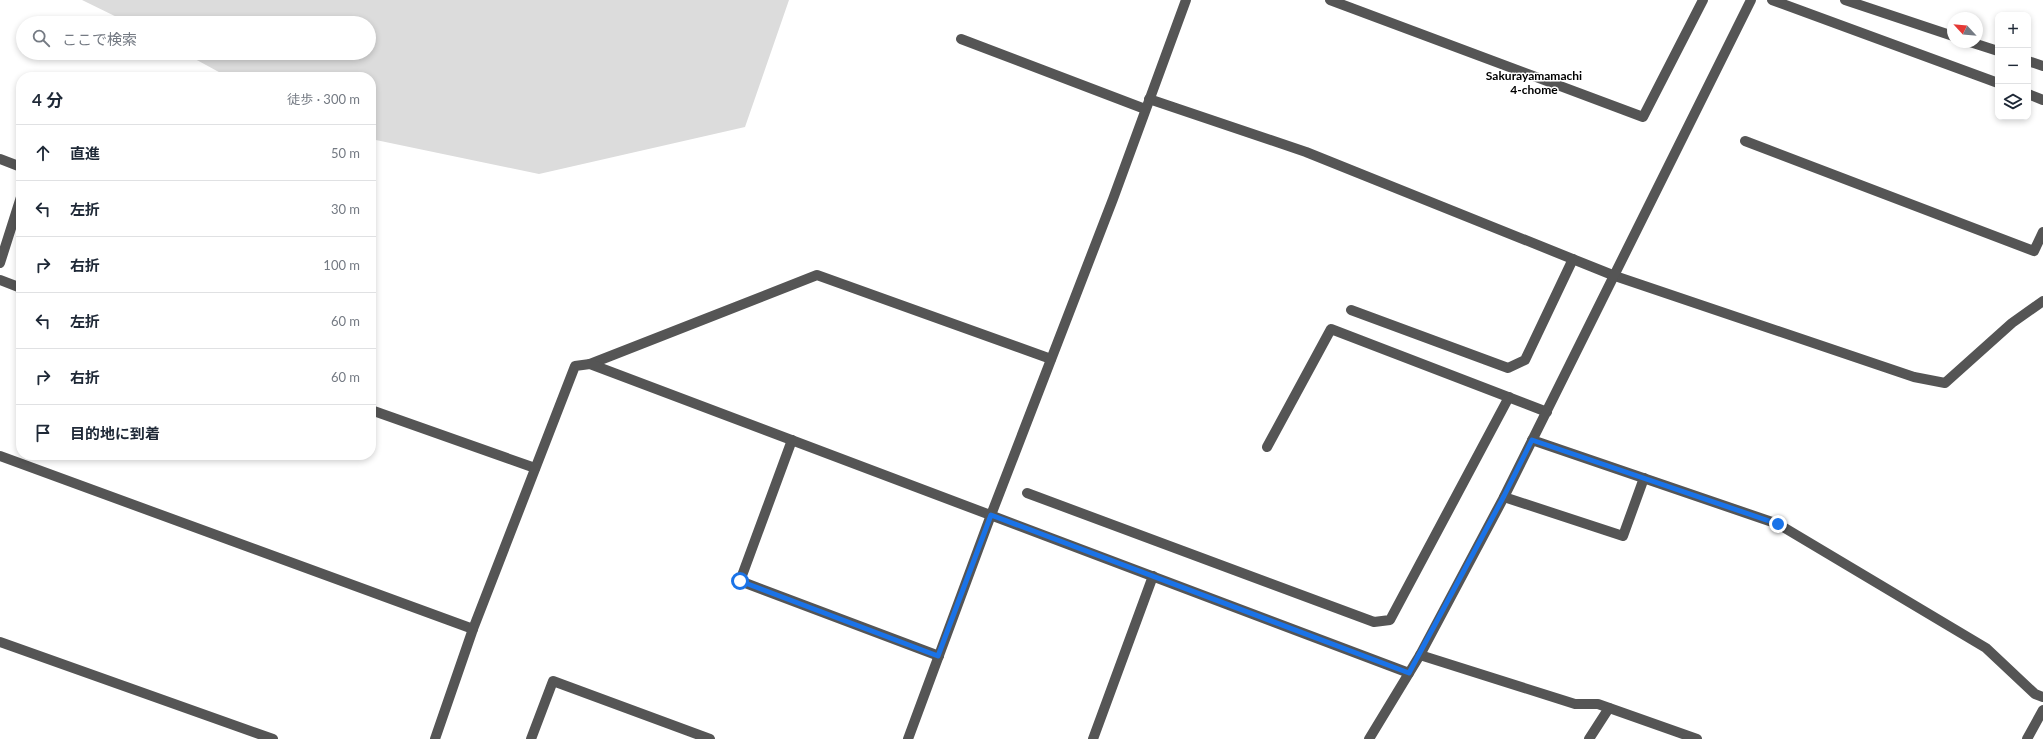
<!DOCTYPE html>
<html lang="ja">
<meta charset="utf-8">
<style>
:root{--surface:#fff;--page:#f2f2f3;--text:#1f2937;--muted:#747a83;--line:#e0e1e3}
body{margin:0;font-family:Lato,"Noto Sans JP",sans-serif;background:var(--page);color:var(--text)}
.controls{position:absolute;right:12px;top:12px;display:grid;overflow:hidden;border-radius:8px;box-shadow:0 2px 6px #0003}
.controls button{width:36px;height:36px;display:grid;place-items:center;padding:0;border:0;border-bottom:1px solid var(--line);background:var(--surface);color:var(--text);font:20px sans-serif}
.compass{position:absolute;left:1947px;top:12px;width:36px;height:36px;border-radius:50%;background:var(--surface);box-shadow:0 2px 6px #0003;rotate:296deg}
.stop{position:absolute;width:12px;height:12px;margin:-9px;border:3px solid #1a73e8;border-radius:50%;background:#fff}
.stop.end{background:#1a73e8;border-color:#fff;box-shadow:0 1px 4px #0008}
.list{margin:0;padding:0;list-style:none}
h2{display:flex;justify-content:space-between;align-items:center;height:52px;margin:0;padding:0 16px;font-size:17px}
h2 small{font-size:13px;font-weight:400;color:var(--muted)}
.list li{display:grid;grid-template-columns:26px 1fr auto;gap:12px;align-items:center;box-sizing:border-box;height:56px;padding:0 16px;border-top:1px solid var(--line)}
.list b{display:block;font-size:15px;white-space:nowrap}
.list em{font-size:13px;font-style:normal;color:var(--muted)}
.icon{flex:none;width:22px;height:22px;fill:none;stroke:currentColor;stroke-width:2;stroke-linecap:round;stroke-linejoin:round}
.map{position:relative;flex:none;width:2043px;height:739px;overflow:hidden}
.search{position:absolute;background:var(--surface);box-shadow:0 2px 6px #0003;left:16px;top:16px;width:360px;height:44px;display:flex;align-items:center;gap:10px;box-sizing:border-box;padding:0 14px;border-radius:22px;color:var(--muted);font-size:15px}
.panel{position:absolute;background:var(--surface);box-shadow:0 2px 6px #0003;left:16px;top:72px;width:360px;height:388px;border-radius:16px}
.map>svg:first-child{display:block}
.green{fill:#dcdcdc}
.lines{fill:none;stroke-linecap:round;stroke-linejoin:round}
.minor{stroke:#555;stroke-width:10}
.route{stroke:#1a73e8;stroke-width:5}
.labels{text-anchor:middle;stroke-width:3;stroke-linejoin:round;paint-order:stroke}
.neighbourhood-label{font-size:12px;font-weight:bold;fill:#000;stroke:#fff}
</style>
<div class="map">
<svg width="2043" height="739" viewBox="0 0 2043 739">
<rect width="100%" height="100%" fill="#fff"/>
<polygon class="green" points="82,0 789,0 745,127 539,174 371,139 371,77 228,77 184,53 369,53 369,23 129,23"/>
<g class="lines">
<g class="minor">
<polyline points="1330,0 1643,117 1703,0"/>
<polyline points="1772,0 1998,83"/>
<polyline points="1845,0 1953,36"/>
<polyline points="961,39 1145,109"/>
<polyline points="1970,42 1998,51"/>
<polyline points="2028,61 2043,66"/>
<polyline points="2028,94 2043,100"/>
<polyline points="1149,99 1306,152 1615,276 1914,377 1945,383 2012,323 2043,301"/>
<polyline points="1745,141 2034,251 2043,232"/>
<polyline points="0,159 21,167"/>
<polyline points="0,263 21,197"/>
<polyline points="0,280 21,288"/>
<polyline points="1351,310 1508,368 1525,360 1573,259"/>
<polyline points="590,364 817,275 1051,359"/>
<polyline points="371,410 535,468"/>
<polyline points="792,440 740,581 939,656"/>
<polyline points="1532,440 1778,524 1986,648 2035,694 2043,697"/>
<polyline points="1267,447 1331,329 1547,412"/>
<polyline points="0,456 473,629"/>
<polyline points="1027,493 1374,622 1390,620 1509,397"/>
<polyline points="1504,497 1623,536 1644,478"/>
<polyline points="0,642 273,739"/>
<polyline points="1420,655 1575,704 1598,704 1697,739"/>
<polyline points="435,739 473,629 575,366 590,364 1409,673"/>
<polyline points="531,739 553,681 710,739"/>
<polyline points="908,739 991,515 1113,199 1186,0"/>
<polyline points="1093,739 1153,576"/>
<polyline points="1369,739 1420,655 1504,497 1751,0"/>
<polyline points="1589,739 1609,708"/>
<polyline points="2027,739 2043,710"/>
</g>
</g>
<g class="lines">
<polyline class="route" points="740,581 938,656 991,515 1409,673 1504,496 1532,440 1778,524"/>
</g>
<g class="labels">
<g class="neighbourhood-label">
<text x="1534" y="80">Sakurayamamachi<tspan x="1534" dy="14">4-chome</tspan></text>
</g>
</g>
</svg>
<div class="controls">
<button>+</button>
<button>−</button>
<button><svg class="icon" aria-label="layers" viewBox="0 0 24 24"><path d="M12 4l9 5-9 5-9-5zM3 14l9 5 9-5"/></svg></button>
</div>
<svg class="compass" viewBox="-18 -18 36 36"><path d="M0-13l5 13h-10z" fill="#e53935"/><path d="M0 13l5-13h-10z" fill="#747a83"/></svg>
<div class="stop" style="left:740px;top:581px"></div>
<div class="stop end" style="left:1778px;top:524px"></div>
<div class="search"><svg class="icon" aria-label="search" viewBox="0 0 24 24"><circle cx="10" cy="10" r="6"/><path d="M15 15l6 6"/></svg>ここで検索</div>
<section class="panel">
<h2>4 分<small>徒歩 · 300 m</small></h2>
<ul class="list">
<li><svg class="icon" aria-label="ahead" viewBox="0 0 24 24"><path d="M12 20V5M6 11l6-6 6 6"/></svg><div><b>直進</b></div><em>50 m</em></li>
<li><svg class="icon" aria-label="left" viewBox="0 0 24 24"><path d="M17 20v-9H6M10 6l-5 5 5 5"/></svg><div><b>左折</b></div><em>30 m</em></li>
<li><svg class="icon" aria-label="right" viewBox="0 0 24 24"><path d="M7 20v-9h11M14 6l5 5-5 5"/></svg><div><b>右折</b></div><em>100 m</em></li>
<li><svg class="icon" aria-label="left" viewBox="0 0 24 24"><path d="M17 20v-9H6M10 6l-5 5 5 5"/></svg><div><b>左折</b></div><em>60 m</em></li>
<li><svg class="icon" aria-label="right" viewBox="0 0 24 24"><path d="M7 20v-9h11M14 6l5 5-5 5"/></svg><div><b>右折</b></div><em>60 m</em></li>
<li><svg class="icon" aria-label="arrive" viewBox="0 0 24 24"><path d="M6 21V4h12l-3 4 3 4H6"/></svg><div><b>目的地に到着</b></div></li>
</ul>
</section>
</div>
